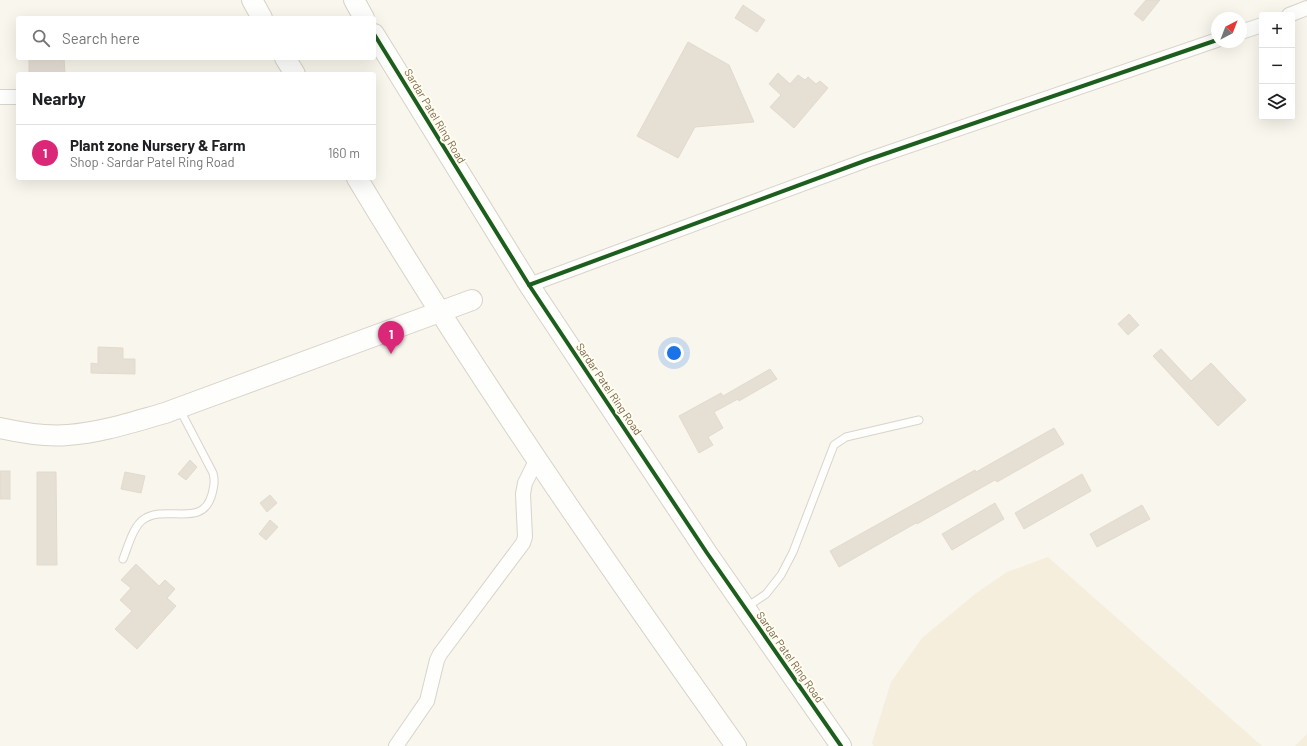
<!DOCTYPE html>
<meta charset="utf-8">
<style>
:root{--surface:#fff;--page:#f2f2f2;--text:#202124;--muted:#757577;--line:#e0e0e0;--accent:#db2777}
body{margin:0;font-family:Barlow,sans-serif;background:var(--page);color:var(--text)}
.controls{position:absolute;right:12px;top:12px;display:grid;overflow:hidden;border-radius:4px;box-shadow:0 4px 16px #0002}
.controls button{width:36px;height:36px;display:grid;place-items:center;padding:0;border:0;border-bottom:1px solid var(--line);background:var(--surface);color:var(--text);font:20px sans-serif}
.compass{position:absolute;left:1211px;top:12px;width:36px;height:36px;border-radius:50%;background:var(--surface);box-shadow:0 4px 16px #0002;rotate:42deg}
.you{position:absolute;left:674px;top:353px;width:14px;height:14px;margin:-10px;border:3px solid #fff;border-radius:50%;background:#1a73e8;box-shadow:0 0 0 6px #1a73e833}
.badge{display:grid;place-items:center;width:26px;height:26px;border-radius:50%;background:var(--accent);color:#fff;font-size:13px;font-weight:700}
.pin{position:absolute;translate:-50% -33px;filter:drop-shadow(0 1px 2px #0008)}
.pin::after{content:'';position:absolute;top:21px;width:14px;height:12px;background:inherit;clip-path:polygon(0 0,100% 0,50% 100%)}
.list{margin:0;padding:0;list-style:none}
h2{display:flex;justify-content:space-between;align-items:center;height:52px;margin:0;padding:0 16px;font-size:17px}
h2 small{font-size:13px;font-weight:400;color:var(--muted)}
.list li{display:grid;grid-template-columns:26px 1fr auto;gap:12px;align-items:center;box-sizing:border-box;height:56px;padding:0 16px;border-top:1px solid var(--line)}
.list b{display:block;font-size:15px;white-space:nowrap}
.list p{margin:0;font-size:13px;white-space:nowrap;color:var(--muted)}
.list em{font-size:13px;font-style:normal;color:var(--muted)}
.icon{flex:none;width:22px;height:22px;fill:none;stroke:currentColor;stroke-width:2;stroke-linecap:round;stroke-linejoin:round}
.map{position:relative;flex:none;width:1307px;height:746px;overflow:hidden}
.search{position:absolute;background:var(--surface);box-shadow:0 4px 16px #0002;left:16px;top:16px;width:360px;height:44px;display:flex;align-items:center;gap:10px;box-sizing:border-box;padding:0 14px;border-radius:4px;color:var(--muted);font-size:15px}
.panel{position:absolute;background:var(--surface);box-shadow:0 4px 16px #0002;left:16px;top:72px;width:360px;height:108px;border-radius:4px}
.map>svg:first-child{display:block}
.residential{fill:#f6eedd}
.building{fill:#e6dfd4;stroke:#e3dace}
.lines{fill:none;stroke-linecap:round;stroke-linejoin:round}
.lane-casing{stroke:#d9d3cb;stroke-width:9}
.street-casing{stroke:#d9d3cb;stroke-width:16}
.secondary-casing{stroke:#d8d2c8;stroke-width:22}
.lane{stroke:#fefefc;stroke-width:7}
.street{stroke:#fefefc;stroke-width:14}
.secondary{stroke:#fefefc;stroke-width:20}
.cycleway-casing{stroke:#fffcf0;stroke-width:6}
.cycleway{stroke:#1b5e20;stroke-width:4}
.labels{text-anchor:middle;stroke-width:4;stroke-linejoin:round;paint-order:stroke}
.street-label{font-size:11px;fill:#7c6449;stroke:#fffcf0}
</style>
<div class="map">
<svg width="1307" height="746" viewBox="0 0 1307 746">
<rect width="100%" height="100%" fill="#f9f6ed"/>
<g class="residential">
<polygon points="1048,557 1262,746 874,746 872,743 891,682 922,638 975,594 1007,572"/>
<polygon points="1307,734 1307,746 1295,746"/>
</g>
<g class="building">
<polygon points="1146,0 1160,0 1143,21 1134,14"/>
<polygon points="743,5 765,20 757,32 735,18"/>
<polygon points="688,42 729,65 754,122 695,127 678,158 637,136"/>
<polygon points="29,58 64,58 65,74 29,74"/>
<polygon points="778,73 790,84 798,75 805,80 808,77 816,84 820,81 828,88 794,128 770,107 781,95 769,84"/>
<polygon points="1129,314 1139,325 1128,335 1118,324"/>
<polygon points="98,347 123,348 123,359 135,359 135,374 91,373 91,363 98,364"/>
<polygon points="1161,349 1191,381 1211,363 1246,400 1218,426 1153,356"/>
<polygon points="770,369 777,379 739,401 738,399 714,412 723,428 708,437 713,445 699,453 679,416 721,393 723,396"/>
<polygon points="1054,428 1064,444 997,482 995,480 917,524 916,523 839,567 830,551 975,470 976,472"/>
<polygon points="190,460 197,467 186,480 178,474"/>
<rect x="0" y="471" width="10" height="28"/>
<polygon points="37,472 56,472 57,565 37,565"/>
<polygon points="125,472 145,476 141,493 121,489"/>
<polygon points="1082,474 1091,491 1024,529 1015,513"/>
<polygon points="270,495 277,503 267,512 260,503"/>
<polygon points="995,503 1004,519 952,550 942,534"/>
<polygon points="1142,505 1150,519 1097,547 1090,534"/>
<polygon points="270,520 278,527 266,540 259,534"/>
<polygon points="136,564 159,586 165,580 175,589 167,598 176,606 137,649 115,629 132,611 120,600 131,588 121,580"/>
</g>
<g class="lines">
<defs>
<g id="lane">
<path d="M 123,559 C 128,547 133,526 144,519 C 167,504 203,529 212,494 C 214,486 215,481 213,473 L 179,408"/>
<polyline points="747,607 766,594 781,575 793,552 834,445 846,437 919,420"/>
</g>
<g id="street">
<polyline points="1289,15 1307,8"/>
<polyline points="1241,32 1262,25"/>
<polyline points="0,97 18,97"/>
<polyline points="529,285 867,160 1217,40"/>
<polyline points="396,746 427,701 437,660 440,654 523,543 525,537 523,494 525,483 537,459"/>
</g>
<g id="secondary">
<polyline points="252,0 262,18"/>
<polyline points="354,0 364,18"/>
<polyline points="374,34 529,285 707,553 841,746"/>
<polyline points="285,58 295,74"/>
<path d="M 357,178 C 474,373 604,560 736,746"/>
<path d="M 0,428 C 22,433 45,437 68,435 C 100,433 133,422 165,413 L 472,300"/>
</g>
</defs>
<use href="#lane" class="lane-casing"/>
<use href="#street" class="street-casing"/>
<use href="#secondary" class="secondary-casing"/>
<use href="#lane" class="lane"/>
<use href="#street" class="street"/>
<use href="#secondary" class="secondary"/>
<defs>
<g id="cycleway">
<polyline points="374,34 529,285 707,553 841,746"/>
<polyline points="529,285 867,160 1217,40"/>
</g>
</defs>
<use href="#cycleway" class="cycleway-casing"/>
<use href="#cycleway" class="cycleway"/>
</g>
<g class="labels">
<g class="street-label">
<text transform="translate(435 116) rotate(59)" y="4">Sardar Patel Ring Road</text>
<text transform="translate(609 389) rotate(56)" y="4">Sardar Patel Ring Road</text>
<text transform="translate(790 657) rotate(55)" y="4">Sardar Patel Ring Road</text>
</g>
</g>
</svg>
<div class="controls">
<button>+</button>
<button>−</button>
<button><svg class="icon" aria-label="layers" viewBox="0 0 24 24"><path d="M12 4l9 5-9 5-9-5zM3 14l9 5 9-5"/></svg></button>
</div>
<svg class="compass" viewBox="-18 -18 36 36"><path d="M0-13l5 13h-10z" fill="#e53935"/><path d="M0 13l5-13h-10z" fill="#757577"/></svg>
<div class="you"></div>
<div class="pin badge" style="left:391px;top:354px">1</div>
<div class="search"><svg class="icon" aria-label="search" viewBox="0 0 24 24"><circle cx="10" cy="10" r="6"/><path d="M15 15l6 6"/></svg>Search here</div>
<section class="panel">
<h2>Nearby<small></small></h2>
<ul class="list">
<li><span class="badge">1</span><div><b>Plant zone Nursery &amp; Farm</b><p>Shop · Sardar Patel Ring Road</p></div><em>160 m</em></li>
</ul>
</section>
</div>
